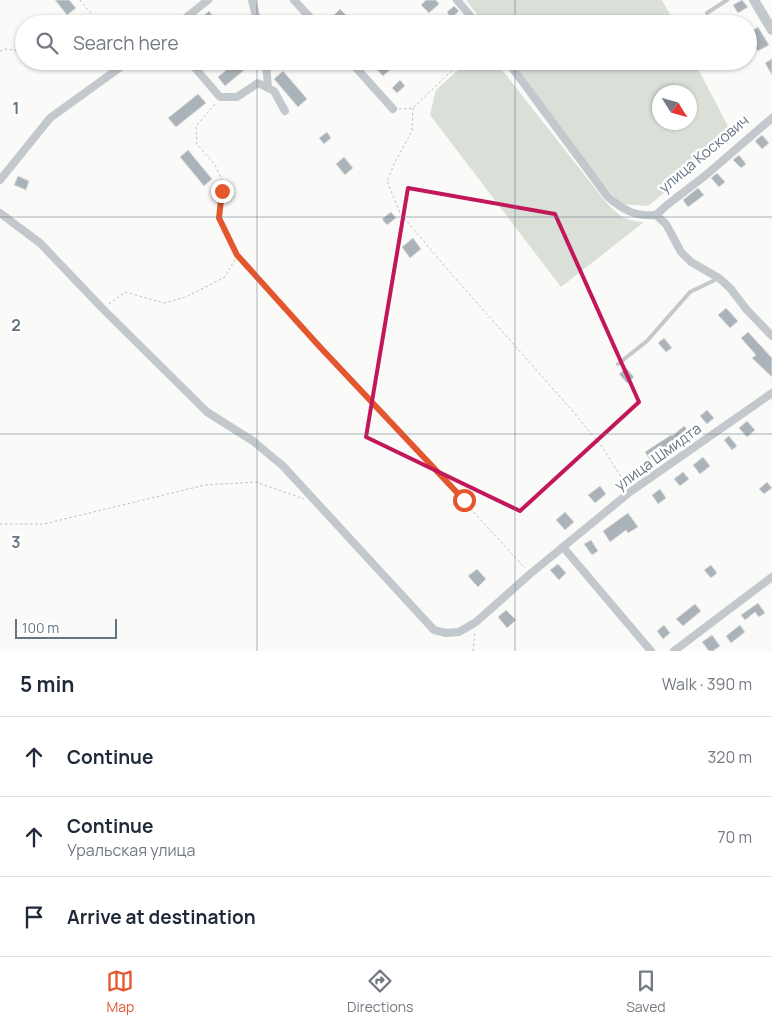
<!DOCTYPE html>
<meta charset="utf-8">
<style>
:root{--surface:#fff;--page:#f6f6f7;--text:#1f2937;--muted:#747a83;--line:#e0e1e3;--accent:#e4572e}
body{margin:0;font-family:Manrope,sans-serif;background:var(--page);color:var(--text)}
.compass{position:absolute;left:652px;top:85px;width:45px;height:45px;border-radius:50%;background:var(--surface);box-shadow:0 1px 4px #0004;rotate:127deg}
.scale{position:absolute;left:15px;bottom:12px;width:102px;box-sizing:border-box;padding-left:5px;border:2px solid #657683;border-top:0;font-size:14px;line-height:18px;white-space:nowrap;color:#657683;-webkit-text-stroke:4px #fff;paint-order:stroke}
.stop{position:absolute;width:15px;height:15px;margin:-11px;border:4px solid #e4572e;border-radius:50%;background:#fff}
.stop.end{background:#e4572e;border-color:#fff;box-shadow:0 1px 5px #0008}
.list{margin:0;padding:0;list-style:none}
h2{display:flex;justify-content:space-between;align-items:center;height:65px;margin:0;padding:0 20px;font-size:21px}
h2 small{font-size:16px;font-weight:400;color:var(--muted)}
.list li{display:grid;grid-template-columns:32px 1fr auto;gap:15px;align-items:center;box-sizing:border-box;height:80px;padding:0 20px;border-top:1px solid var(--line)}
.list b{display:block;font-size:19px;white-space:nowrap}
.list p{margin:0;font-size:16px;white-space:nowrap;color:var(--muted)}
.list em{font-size:16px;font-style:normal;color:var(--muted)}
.icon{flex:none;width:28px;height:28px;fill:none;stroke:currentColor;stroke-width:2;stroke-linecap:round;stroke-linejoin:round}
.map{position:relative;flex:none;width:772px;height:651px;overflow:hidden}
.search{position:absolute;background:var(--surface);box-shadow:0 1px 4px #0004;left:15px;right:15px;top:15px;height:55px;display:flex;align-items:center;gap:12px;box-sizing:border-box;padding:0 18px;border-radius:28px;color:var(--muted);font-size:19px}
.sheet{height:305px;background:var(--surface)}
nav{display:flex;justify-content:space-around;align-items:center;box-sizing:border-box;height:70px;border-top:1px solid var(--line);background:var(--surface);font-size:14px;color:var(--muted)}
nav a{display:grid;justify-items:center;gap:2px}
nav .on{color:var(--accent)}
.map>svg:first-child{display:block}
.green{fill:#dadfd7;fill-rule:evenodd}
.building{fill:#aab3b9;stroke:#dcdcda}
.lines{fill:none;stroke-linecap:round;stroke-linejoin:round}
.path{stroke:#bbbfc2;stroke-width:1;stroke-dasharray:2.5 2.5;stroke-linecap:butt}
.service{stroke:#c3c8cc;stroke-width:4}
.minor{stroke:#c3c8cc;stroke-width:8}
.tertiary{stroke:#c3c8cc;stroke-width:10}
.route{stroke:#e4572e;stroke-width:6}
.marked{fill:none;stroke:#c2185b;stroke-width:4;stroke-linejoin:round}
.grid{fill:none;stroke:#657683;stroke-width:1;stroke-opacity:0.55}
.labels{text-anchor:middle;stroke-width:5;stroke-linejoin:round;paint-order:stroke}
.street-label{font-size:15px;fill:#657683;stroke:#fff}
.grid-label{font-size:16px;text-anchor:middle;font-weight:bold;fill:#657683;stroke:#fff;stroke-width:5;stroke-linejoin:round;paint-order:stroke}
</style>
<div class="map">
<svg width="772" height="651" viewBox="0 0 772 651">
<rect width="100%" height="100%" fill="#fafaf8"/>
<g class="green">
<polygon points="466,0 662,0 675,24 484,24"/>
<path d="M 468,61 L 495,61 L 605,201 C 618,215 624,221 644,222 L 561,287 L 430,115 L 436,90 Z"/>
<path d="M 504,61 L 694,61 L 733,136 L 648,206 L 620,204 ZM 660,92 L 690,92 L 690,122 L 660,122 Z"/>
</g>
<g class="building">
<polygon points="55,0 69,0 76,8 67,15"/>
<polygon points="426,0 436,0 439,4 429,13 421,5"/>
<polygon points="742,0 748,7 738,13 733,5"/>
<polygon points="454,6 459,11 451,18 447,12"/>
<polygon points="340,9 346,15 345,16 352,24 336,24 331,18"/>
<polygon points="209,11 216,20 212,24 194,24"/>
<polygon points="758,27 769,45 758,51 754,45 757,44 749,33"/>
<polygon points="772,59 772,75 765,63"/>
<polygon points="237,61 255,61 225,86 218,77"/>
<polygon points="369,61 385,61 392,68 383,76"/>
<polygon points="283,71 307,99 298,107 274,79"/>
<polygon points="400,80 405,86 397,93 392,88"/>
<polygon points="198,94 206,103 176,127 168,118"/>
<polygon points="327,132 331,138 324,144 319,138"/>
<polygon points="762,135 769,143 762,149 755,141"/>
<polygon points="188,150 212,179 204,186 180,157"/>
<polygon points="739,155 746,164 741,168 733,160"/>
<polygon points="344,157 353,168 345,175 336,164"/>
<polygon points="717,173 725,182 719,187 711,178"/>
<polygon points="18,176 29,181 26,190 14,185"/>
<polygon points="698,188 704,195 688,207 683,200"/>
<polygon points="391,212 396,218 387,225 382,219"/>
<polygon points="413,238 421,249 410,258 402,247"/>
<polygon points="726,308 738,321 730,328 718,315"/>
<polygon points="748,332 772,358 772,377 752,358 756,355 741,338"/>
<polygon points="664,338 672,348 666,352 658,343"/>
<polygon points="626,368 634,377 627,383 619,374"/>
<polygon points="707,410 714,418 707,424 700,416"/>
<polygon points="747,421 755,430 747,437 739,428"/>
<polygon points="684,426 691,434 671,449 670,448 651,461 645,452 671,435 672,436"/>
<polygon points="729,436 737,446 732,450 724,440"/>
<polygon points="703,457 710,466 700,474 693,465"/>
<polygon points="683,472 689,479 680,486 674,479"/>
<polygon points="767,482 772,488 764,494 759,489"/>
<polygon points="600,486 606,494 595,503 588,495"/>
<polygon points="660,489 666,498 658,504 652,495"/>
<polygon points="565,512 574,522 565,530 556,520"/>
<polygon points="628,513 638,527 628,533 626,530 610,542 603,531"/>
<polygon points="591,540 598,551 592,555 584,544"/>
<polygon points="558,564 566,573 559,580 550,570"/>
<polygon points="711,565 717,573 711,578 704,570"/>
<polygon points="477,569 486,579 478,587 468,576"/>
<polygon points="758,603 765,613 759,617 755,612 745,620 741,615"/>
<polygon points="695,604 701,611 683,626 676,619"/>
<polygon points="506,610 516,620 507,628 498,617"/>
<polygon points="664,625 670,633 663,639 657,631"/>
<polygon points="740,625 745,632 731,643 726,636"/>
<polygon points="712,635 720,646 713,651 709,651 702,642"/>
</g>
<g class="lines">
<g class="path">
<polyline points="80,0 100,24"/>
<polyline points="88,24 94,18"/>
<polyline points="0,51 6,49 20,51 24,48"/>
<polyline points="215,104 196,126 197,144 215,165 221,178 222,191 219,218 237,255 525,568"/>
<polyline points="413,108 412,131 395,162 387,181 400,213 447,269 570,408 602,447 627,486"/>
<polyline points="399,109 413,108 462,61"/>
<polyline points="109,304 125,292 164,303 186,297 225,277 237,256"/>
<polyline points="0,524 44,524 205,485 256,482 304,499"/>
<polyline points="473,651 475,631"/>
</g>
<g class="service">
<polyline points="707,13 727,0"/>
<polyline points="618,364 647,341 690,292 719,278"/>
</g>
<g class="minor">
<polyline points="252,0 258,24"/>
<polyline points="294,0 316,24"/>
<polyline points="457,0 477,24"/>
<polyline points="178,24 208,0"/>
<polyline points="189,61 220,97 237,97 258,83 274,91 285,111"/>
<polyline points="266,61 268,88"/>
<polyline points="350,61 393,109"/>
<path d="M 507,61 L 608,197 C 623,210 636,217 656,215 L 666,224 L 681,252 L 691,262 L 719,278 L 730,288 L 747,310 L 772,336"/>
<polyline points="0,180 50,118 129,61"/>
<polyline points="0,213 40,243 103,309 207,412 253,441 283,466 434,630 446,633 459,632 476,622 530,574 630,492 772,393"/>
<polyline points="656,215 667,205 706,175 772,118"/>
<polyline points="563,547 651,651"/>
<polyline points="674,651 772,577"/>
</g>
<polyline class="tertiary" points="754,0 772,30"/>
</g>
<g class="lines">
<polyline class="route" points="222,191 219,218 237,255 319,346 464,500"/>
</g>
<path class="marked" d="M 408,188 L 555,214 L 639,402 L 520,511 L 366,437 Z"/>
<path class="grid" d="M 257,0 L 257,24M 515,0 L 515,24M 257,61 L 257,651M 515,61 L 515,651M 0,217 L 772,217M 0,434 L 772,434"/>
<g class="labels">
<g class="street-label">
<text transform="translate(704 154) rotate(-40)" y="5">улица Коскович</text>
<text transform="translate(658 457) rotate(-36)" y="5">улица Шмидта</text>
</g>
</g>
<g class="grid-label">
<text x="16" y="114">1</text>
<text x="16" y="331">2</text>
<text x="16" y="548">3</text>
</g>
</svg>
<svg class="compass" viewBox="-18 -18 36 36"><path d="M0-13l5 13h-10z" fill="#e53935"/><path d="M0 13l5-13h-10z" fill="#747a83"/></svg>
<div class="scale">100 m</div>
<div class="stop" style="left:464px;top:500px"></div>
<div class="stop end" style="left:222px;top:191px"></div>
<div class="search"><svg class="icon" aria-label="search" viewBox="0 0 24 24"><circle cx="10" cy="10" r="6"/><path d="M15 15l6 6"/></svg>Search here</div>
</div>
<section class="sheet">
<h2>5 min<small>Walk · 390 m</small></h2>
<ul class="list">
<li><svg class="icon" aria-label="ahead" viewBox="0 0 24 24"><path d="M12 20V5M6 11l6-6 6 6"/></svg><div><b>Continue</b></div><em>320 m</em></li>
<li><svg class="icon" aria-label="ahead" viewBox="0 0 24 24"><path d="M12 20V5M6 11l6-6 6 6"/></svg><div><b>Continue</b><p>Уральская улица</p></div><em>70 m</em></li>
<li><svg class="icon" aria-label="arrive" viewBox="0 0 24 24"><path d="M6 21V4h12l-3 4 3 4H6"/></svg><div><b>Arrive at destination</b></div></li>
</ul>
</section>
<nav>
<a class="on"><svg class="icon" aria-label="map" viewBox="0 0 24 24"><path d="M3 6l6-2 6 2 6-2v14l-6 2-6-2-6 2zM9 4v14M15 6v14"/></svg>Map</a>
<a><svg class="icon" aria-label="directions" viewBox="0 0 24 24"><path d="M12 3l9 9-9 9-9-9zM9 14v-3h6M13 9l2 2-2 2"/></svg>Directions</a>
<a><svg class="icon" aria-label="saved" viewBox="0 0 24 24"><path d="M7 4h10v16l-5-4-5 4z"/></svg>Saved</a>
</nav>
